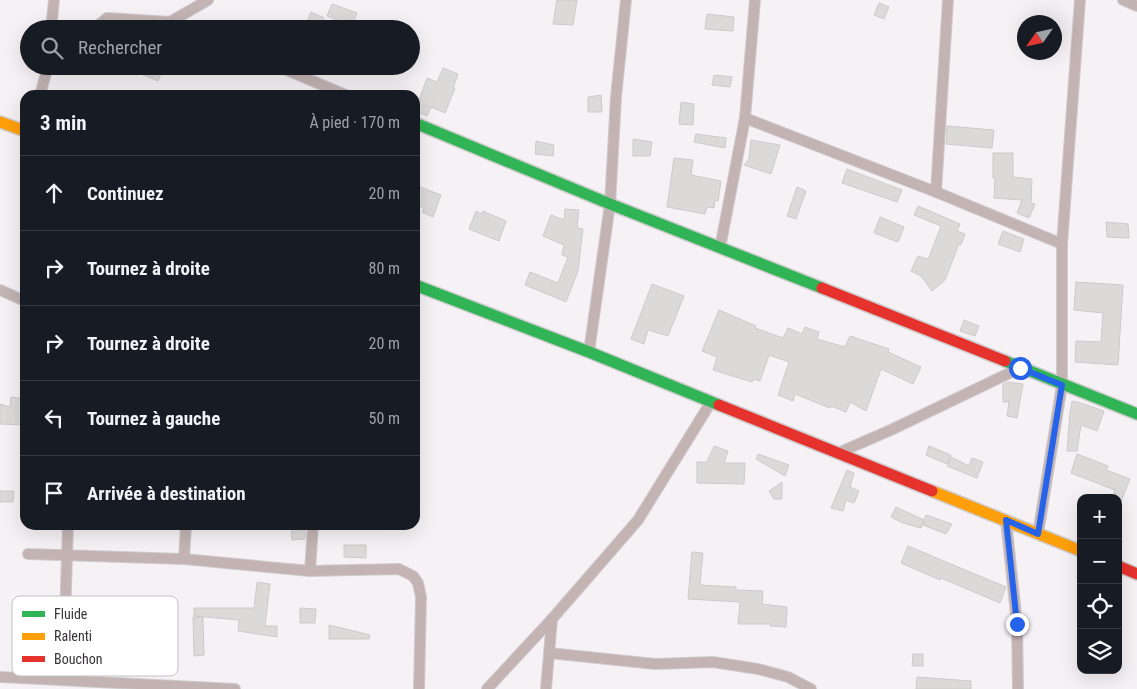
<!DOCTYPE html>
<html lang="fr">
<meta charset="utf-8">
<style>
:root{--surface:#171b24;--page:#242831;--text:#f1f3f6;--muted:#9ea1a6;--line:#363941}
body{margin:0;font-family:"Roboto Condensed",sans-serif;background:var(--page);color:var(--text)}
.controls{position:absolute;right:15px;bottom:15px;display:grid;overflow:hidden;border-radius:10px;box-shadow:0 5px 20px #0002}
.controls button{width:45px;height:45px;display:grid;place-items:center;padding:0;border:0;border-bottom:1px solid var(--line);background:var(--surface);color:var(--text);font:25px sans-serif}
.compass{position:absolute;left:1017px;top:15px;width:45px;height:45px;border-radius:50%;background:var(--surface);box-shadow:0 5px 20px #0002;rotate:236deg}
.stop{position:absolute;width:15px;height:15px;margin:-11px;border:4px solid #2563eb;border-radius:50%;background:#fff}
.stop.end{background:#2563eb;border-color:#fff;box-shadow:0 1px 5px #0008}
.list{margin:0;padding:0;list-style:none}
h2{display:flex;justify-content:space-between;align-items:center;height:65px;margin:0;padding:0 20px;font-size:21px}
h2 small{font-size:16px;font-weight:400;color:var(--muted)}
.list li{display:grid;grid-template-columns:32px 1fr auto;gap:15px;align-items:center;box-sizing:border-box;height:75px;padding:0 20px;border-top:1px solid var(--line)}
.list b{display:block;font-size:19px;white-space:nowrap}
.list em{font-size:16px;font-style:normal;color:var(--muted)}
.icon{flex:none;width:28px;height:28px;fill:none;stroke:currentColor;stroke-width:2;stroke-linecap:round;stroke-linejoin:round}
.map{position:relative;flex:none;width:1137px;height:689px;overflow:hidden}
.search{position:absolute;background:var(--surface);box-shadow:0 5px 20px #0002;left:20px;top:20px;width:400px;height:55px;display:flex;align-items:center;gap:12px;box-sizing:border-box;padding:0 18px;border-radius:28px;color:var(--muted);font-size:19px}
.panel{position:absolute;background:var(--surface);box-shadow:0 5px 20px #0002;left:20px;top:90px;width:400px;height:440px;border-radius:15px}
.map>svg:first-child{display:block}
.building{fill:#dcd9d9;stroke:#cecacb}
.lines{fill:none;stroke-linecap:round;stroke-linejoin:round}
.street-casing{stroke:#cfccce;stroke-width:12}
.fast-casing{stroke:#cfccce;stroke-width:14}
.slow-casing{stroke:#cfccce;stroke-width:14}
.jam-casing{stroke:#cfccce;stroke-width:14}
.street{stroke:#c3b3b3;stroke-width:10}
.fast{stroke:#30b455;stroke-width:11}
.slow{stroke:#ff9f0a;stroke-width:11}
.jam{stroke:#e5322d;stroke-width:11}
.route{stroke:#2563eb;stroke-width:6}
.key{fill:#fff;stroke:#c3c2c3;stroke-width:1}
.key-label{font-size:14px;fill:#373437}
</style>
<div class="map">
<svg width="1137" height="689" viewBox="0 0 1137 689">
<rect width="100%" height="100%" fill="#f6f1f5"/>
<g class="building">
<polygon points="557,0 577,0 573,25 553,24"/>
<polygon points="879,3 889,7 884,19 874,15"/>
<polygon points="332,4 357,13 352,26 327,16"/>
<polygon points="311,12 324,18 319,29 304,29"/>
<polygon points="707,14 734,17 733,31 705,29"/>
<polygon points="122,66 164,66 158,81"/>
<polygon points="443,68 458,74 453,88 455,88 445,113 431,107 427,116 415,111 427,78 437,82"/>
<polygon points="714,75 732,77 730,87 712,85"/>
<polygon points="601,95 602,112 588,112 588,97"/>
<polygon points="681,102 694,104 693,125 679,124"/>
<polygon points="947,126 994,130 992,148 946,144"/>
<polygon points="696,134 726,138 725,148 694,142"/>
<polygon points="633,139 652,142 650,156 633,156"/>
<polygon points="751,140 780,145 771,174 744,165 749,159"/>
<polygon points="536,141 554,145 553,156 535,154"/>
<polygon points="993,153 1013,153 1013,177 1032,179 1031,203 1035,204 1029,218 1017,213 1022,200 994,198 995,178 993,178"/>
<polygon points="674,158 693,160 691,175 721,181 718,201 715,200 714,208 707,207 705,214 667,207"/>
<polygon points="847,169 902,190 897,202 842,183"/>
<polygon points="415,185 441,195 433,217 422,212 424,208 415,205"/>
<polygon points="797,187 806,191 796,219 787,216"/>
<polygon points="918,206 960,224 957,231 965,234 961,245 959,244 945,280 932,291 921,276 911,271 918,256 927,259 929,257 941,226 914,215"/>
<polygon points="565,209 579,210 577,228 583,229 578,271 566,302 525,285 530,272 558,283 568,257 562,255 564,245 543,236 551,215 564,220"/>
<polygon points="476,211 482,214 483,211 506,221 499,241 469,229"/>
<polygon points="880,217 904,227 898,242 874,233"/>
<polygon points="1106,222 1128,224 1129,238 1107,237"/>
<polygon points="1003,231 1024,239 1020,252 998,244"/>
<polygon points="1076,282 1123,285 1118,365 1075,362 1076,341 1101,342 1103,313 1074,310"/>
<polygon points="652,284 684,296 668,336 648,330 644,344 631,339"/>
<polygon points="719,310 756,326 755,328 783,338 788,328 802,334 805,327 819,332 817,339 845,347 850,336 889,349 888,352 921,367 913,384 881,369 866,411 850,402 846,412 831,406 830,408 795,394 793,401 778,395 789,362 769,355 760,381 753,379 752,382 713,370 717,357 702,351"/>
<polygon points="964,320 979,326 975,336 960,331"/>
<polygon points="1007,382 1023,384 1017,418 1007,416 1009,402 1003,402 1003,384"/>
<polygon points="11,397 25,399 25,425 0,424 0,404 10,407"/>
<polygon points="1072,401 1081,403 1104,411 1097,431 1081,425 1077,451 1067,451 1070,412"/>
<polygon points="714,446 728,451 724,463 745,463 744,484 697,483 697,462 707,462"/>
<polygon points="929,446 951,455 947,464 926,455"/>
<polygon points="758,454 789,465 785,476 756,459"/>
<polygon points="1077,454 1108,466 1106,470 1130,479 1118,509 1118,498 1112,498 1115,490 1071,473"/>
<polygon points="951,457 969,466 972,458 983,462 977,478 947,466"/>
<polygon points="847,470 854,473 850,487 859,491 854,503 846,500 843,511 831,508"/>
<polygon points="782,482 782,499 774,499 769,491"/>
<polygon points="0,491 14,491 13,502 0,502"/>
<polygon points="896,507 924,520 921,528 903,523 891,517"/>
<polygon points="926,515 952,524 946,534 923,525"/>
<polygon points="291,525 305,525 305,539 292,540"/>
<polygon points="344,545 366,545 366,558 344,557"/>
<polygon points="908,546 1006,587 1000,603 941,578 940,580 901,563"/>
<polygon points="692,552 703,553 700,585 736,587 736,590 763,591 762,604 787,607 786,627 770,626 770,624 738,624 740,602 688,599"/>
<polygon points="257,582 270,584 265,626 277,626 277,637 238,631 239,620 194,616 194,608 254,608"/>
<polygon points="300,608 316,609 315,623 300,623"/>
<polygon points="193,617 203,617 204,655 194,656"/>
<polygon points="329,625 370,635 369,639 329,639"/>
<polygon points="913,654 923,654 923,666 912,666"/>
<polygon points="917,677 971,681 971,689 916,689"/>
</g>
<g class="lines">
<defs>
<g id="street">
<polyline points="1123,0 1137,6"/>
<polyline points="170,22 187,29"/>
<polyline points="51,29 54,0"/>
<polyline points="94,29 107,18 170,22 208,0"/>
<polyline points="277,66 346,95"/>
<polyline points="40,95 48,66"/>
<polyline points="745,118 936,192 1062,244"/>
<polyline points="936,192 948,0"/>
<polyline points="720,248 745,118 755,0"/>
<polyline points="0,290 25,301"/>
<polyline points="589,352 610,204 616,97 626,0"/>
<polyline points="838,453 893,429 1020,368"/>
<polyline points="1006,520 1017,624 1018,689"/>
<polyline points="1038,534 1062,385 1062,244 1080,0"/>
<polyline points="28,554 184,559 310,571 399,569 413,576 418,583 421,597 419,689"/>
<polyline points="184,559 186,525"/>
<polyline points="310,571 313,525"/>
<polyline points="549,653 655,664 713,662 758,669 788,677 811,689"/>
<polyline points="0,677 235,689"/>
<polyline points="63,680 68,525"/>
<polyline points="487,689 552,619 638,520 711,402"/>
<polyline points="546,689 552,619"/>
</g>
<g id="fast">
<polyline points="415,123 610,204 822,288"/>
<polyline points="415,285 589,352 719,405"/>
<polyline points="1005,361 1137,414"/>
</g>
<g id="slow">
<polyline points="0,122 25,131"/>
<polyline points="932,491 1081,551"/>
</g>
<g id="jam">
<polyline points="822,288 1005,361"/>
<polyline points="719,405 932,491"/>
<polyline points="1118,566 1137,574"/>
</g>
</defs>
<use href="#street" class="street-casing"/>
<use href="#fast" class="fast-casing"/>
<use href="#slow" class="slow-casing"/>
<use href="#jam" class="jam-casing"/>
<use href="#street" class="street"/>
<use href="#fast" class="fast"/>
<use href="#slow" class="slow"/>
<use href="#jam" class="jam"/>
</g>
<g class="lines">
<polyline class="route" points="1017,624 1006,520 1038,534 1062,385 1020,368"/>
</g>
<rect x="12" y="596" width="166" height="80" rx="8" class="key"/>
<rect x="22" y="611" width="23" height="6" fill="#30b455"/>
<rect x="22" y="633" width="23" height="7" fill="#ff9f0a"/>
<rect x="22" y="656" width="23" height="6" fill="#e5322d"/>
<g class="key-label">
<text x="54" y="619">Fluide</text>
<text x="54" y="641">Ralenti</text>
<text x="54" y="664">Bouchon</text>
</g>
</svg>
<div class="controls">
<button>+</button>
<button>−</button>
<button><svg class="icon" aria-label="locate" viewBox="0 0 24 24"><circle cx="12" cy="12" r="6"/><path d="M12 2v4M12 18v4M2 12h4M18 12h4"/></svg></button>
<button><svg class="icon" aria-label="layers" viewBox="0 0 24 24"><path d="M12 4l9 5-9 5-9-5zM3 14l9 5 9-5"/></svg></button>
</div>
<svg class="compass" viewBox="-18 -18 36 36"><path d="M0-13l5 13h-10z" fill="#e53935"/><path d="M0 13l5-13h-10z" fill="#9ea1a6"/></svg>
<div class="stop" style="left:1020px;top:368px"></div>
<div class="stop end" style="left:1017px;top:624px"></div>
<div class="search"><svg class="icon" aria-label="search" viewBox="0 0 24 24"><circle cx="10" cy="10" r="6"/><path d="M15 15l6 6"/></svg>Rechercher</div>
<section class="panel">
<h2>3 min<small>À pied · 170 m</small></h2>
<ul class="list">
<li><svg class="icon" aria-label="ahead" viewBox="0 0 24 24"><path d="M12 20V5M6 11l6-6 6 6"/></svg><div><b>Continuez</b></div><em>20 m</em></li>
<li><svg class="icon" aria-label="right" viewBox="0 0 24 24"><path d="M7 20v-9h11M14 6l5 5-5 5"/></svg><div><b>Tournez à droite</b></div><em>80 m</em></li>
<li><svg class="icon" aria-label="right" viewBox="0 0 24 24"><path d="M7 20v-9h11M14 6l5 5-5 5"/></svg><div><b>Tournez à droite</b></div><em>20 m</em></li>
<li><svg class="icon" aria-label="left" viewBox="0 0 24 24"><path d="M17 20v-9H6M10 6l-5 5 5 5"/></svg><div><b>Tournez à gauche</b></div><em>50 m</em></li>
<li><svg class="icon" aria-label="arrive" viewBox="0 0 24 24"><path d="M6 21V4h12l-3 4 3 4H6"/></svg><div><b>Arrivée à destination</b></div></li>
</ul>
</section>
</div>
